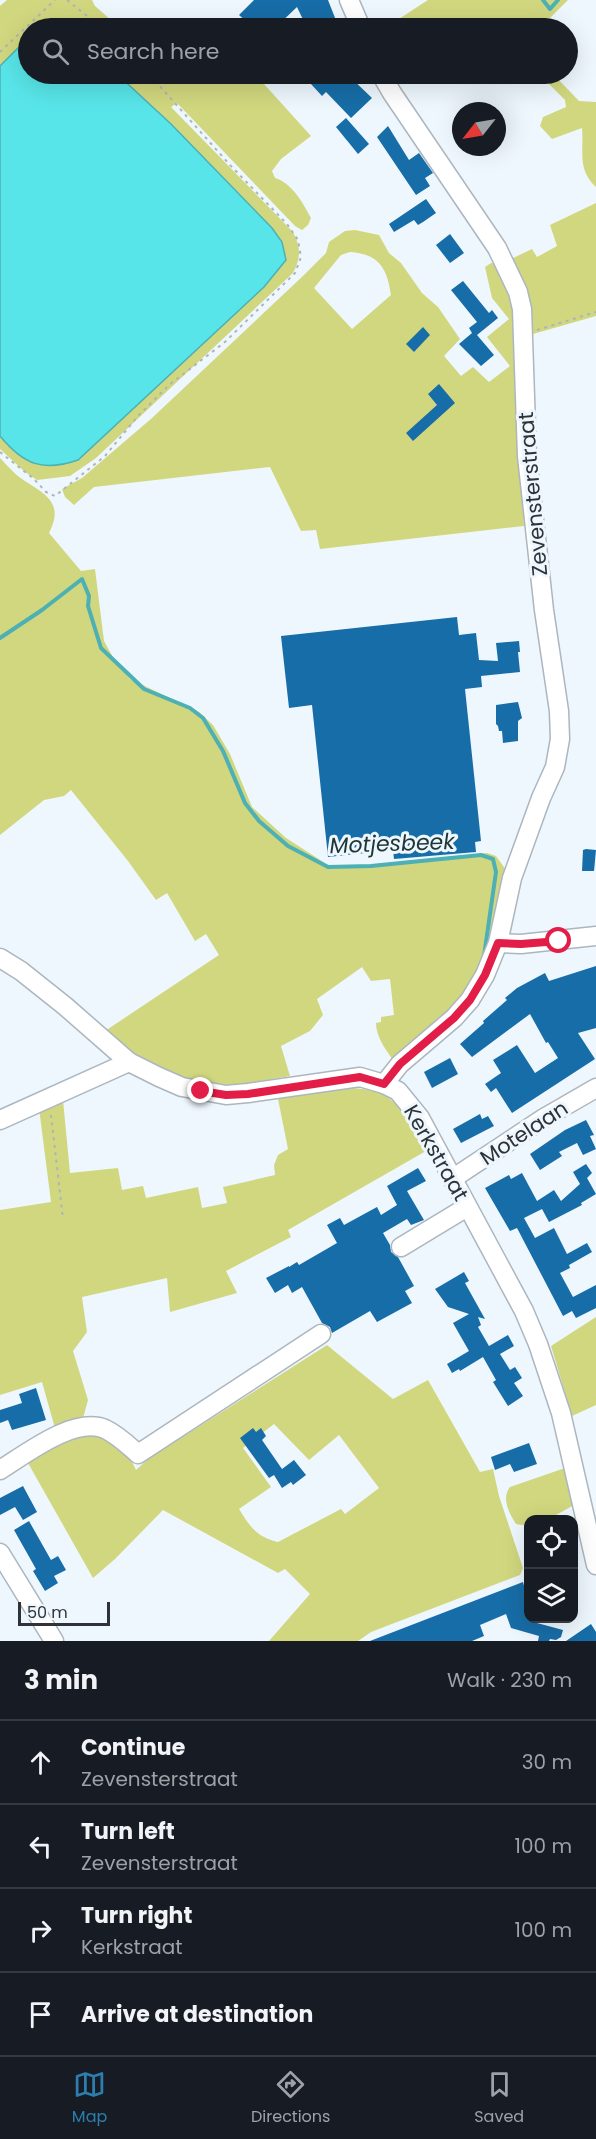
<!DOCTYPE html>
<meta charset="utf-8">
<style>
:root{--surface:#171b24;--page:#242831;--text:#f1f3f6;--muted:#9ea1a6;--line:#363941;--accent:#2b7eae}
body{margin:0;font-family:Poppins,sans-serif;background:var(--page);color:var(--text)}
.controls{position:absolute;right:18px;bottom:18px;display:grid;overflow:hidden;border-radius:12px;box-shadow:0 6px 24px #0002}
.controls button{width:54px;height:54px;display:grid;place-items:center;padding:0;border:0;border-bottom:2px solid var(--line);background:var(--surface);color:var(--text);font:30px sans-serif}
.compass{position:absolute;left:452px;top:102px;width:54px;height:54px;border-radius:50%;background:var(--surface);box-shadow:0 6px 24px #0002;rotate:239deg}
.scale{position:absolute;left:18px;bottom:15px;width:92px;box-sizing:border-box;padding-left:6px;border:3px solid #2f3337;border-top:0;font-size:16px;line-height:21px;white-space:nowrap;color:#2f3337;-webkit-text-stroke:4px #eef7fe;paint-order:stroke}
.stop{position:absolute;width:18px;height:18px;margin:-14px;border:4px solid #e11d48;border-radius:50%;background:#fff}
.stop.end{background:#e11d48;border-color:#fff;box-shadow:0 2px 6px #0008}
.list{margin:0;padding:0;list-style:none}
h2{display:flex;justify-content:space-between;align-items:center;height:78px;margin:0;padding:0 24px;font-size:26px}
h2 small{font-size:20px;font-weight:400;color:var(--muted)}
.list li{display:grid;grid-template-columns:39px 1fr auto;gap:18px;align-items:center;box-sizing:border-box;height:84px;padding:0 24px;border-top:2px solid var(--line)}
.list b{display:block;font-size:22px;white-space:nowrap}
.list p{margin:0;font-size:20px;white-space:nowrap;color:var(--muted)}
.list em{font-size:20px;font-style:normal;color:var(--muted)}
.icon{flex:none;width:33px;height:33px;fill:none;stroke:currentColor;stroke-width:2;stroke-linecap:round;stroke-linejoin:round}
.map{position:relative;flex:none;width:596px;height:1641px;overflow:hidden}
.search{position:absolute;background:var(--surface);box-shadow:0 6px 24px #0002;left:18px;right:18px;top:18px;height:66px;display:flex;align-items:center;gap:15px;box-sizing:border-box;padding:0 21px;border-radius:33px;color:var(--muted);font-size:22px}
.sheet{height:414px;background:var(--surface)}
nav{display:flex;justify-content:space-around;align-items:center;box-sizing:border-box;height:84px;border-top:2px solid var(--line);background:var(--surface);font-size:16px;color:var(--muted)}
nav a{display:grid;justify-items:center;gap:3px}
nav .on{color:var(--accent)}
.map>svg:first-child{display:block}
.green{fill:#d1d77e;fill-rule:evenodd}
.water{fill:#58e5e9;stroke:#4cb0b4;stroke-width:1.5}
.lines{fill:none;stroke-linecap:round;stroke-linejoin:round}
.stream{stroke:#4cb0b4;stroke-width:4}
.building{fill:#176da7}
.minor-casing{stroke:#acb6bf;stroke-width:21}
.path{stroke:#adb4ba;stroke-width:2;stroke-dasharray:3 4.5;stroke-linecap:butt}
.minor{stroke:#fff;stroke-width:18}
.route{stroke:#e11d48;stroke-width:8}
.labels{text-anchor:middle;stroke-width:6;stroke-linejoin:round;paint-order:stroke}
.street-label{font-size:21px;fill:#2f3337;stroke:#eef7fe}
.water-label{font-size:22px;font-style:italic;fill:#1f3637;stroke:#eef7fe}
</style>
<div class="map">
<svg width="596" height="1641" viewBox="0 0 596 1641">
<rect width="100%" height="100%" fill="#eef7fe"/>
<g class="green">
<polygon points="7,0 92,0 95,6 120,28 56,28 46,21 38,28 28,28 28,38 0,66 0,6"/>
<polygon points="428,0 568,0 540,28 469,28 461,18 451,26 447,22 439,28 385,28"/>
<path d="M 117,74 L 275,74 L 264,84 L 311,136 L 281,159 L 272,171 L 275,178 C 292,183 303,203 311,218 L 308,225 L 302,230 L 295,226 L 177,103 L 171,107 L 293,232 C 301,247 301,258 293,273 L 96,458 L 70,476 L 37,480 L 25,472 L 0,449 L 0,436 L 8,445 L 282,242 L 272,228 L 171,124 Z"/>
<path d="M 539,74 L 553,74 L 579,101 L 596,102 L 596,187 C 577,169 584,152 582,128 L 552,139 L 540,126 L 543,117 L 566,107 L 565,100 Z"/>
<polygon points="596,203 596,316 533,334 521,284 509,260 532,249 537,257 557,246 550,225"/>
<path d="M 355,230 L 379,235 L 389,253 L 401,263 L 422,293 L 438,307 L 460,339 L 444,356 L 461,376 L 473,367 L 489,382 L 510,366 L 487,337 L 509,319 L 492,298 L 485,267 L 491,263 L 500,264 L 510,293 L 515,320 L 524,526 L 320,549 L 316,530 L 301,531 L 270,467 L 94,487 L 74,505 L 65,497 L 62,489 L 82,478 L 152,418 L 304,275 L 326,253 L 329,242 L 345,231 ZM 350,252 C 379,254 387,268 391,295 L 352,329 L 314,288 L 341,255 Z"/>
<path d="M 0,458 C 8,466 15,475 25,481 C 47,495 64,504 49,533 L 81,571 L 95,569 L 104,641 L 114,659 L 130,679 L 199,712 L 213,725 L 230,754 L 252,807 L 286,838 L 328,865 L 357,866 L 487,853 L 496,856 L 506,870 L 491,946 L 461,1006 L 395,1063 C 387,1051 376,1038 376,1023 L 381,1022 L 381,1017 L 394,1015 L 390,979 L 371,981 L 362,967 L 317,999 L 323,1015 L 310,1031 L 281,1046 L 290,1076 C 265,1080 238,1087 212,1084 C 174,1078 134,1057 105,1031 L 219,955 L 206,934 L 195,941 L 167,893 L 156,900 L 128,861 L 71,790 L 64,796 L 44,800 L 0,835 Z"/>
<path d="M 343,1088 C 396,1087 403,1110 426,1151 L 288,1230 L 291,1237 L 226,1271 L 237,1293 L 170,1312 L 167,1278 L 82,1297 L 87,1332 L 73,1351 L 88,1400 L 82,1422 L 56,1432 L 42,1382 L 0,1395 L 0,1210 L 51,1202 L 39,1108 L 63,1100 L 70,1173 L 118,1168 L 122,1190 L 143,1186 L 146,1198 L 198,1187 L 202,1208 L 227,1203 L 223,1187 L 275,1175 L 274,1165 L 278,1155 L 288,1149 L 278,1099 Z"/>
<polygon points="596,1317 596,1405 572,1416 551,1346"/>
<path d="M 327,1345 L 393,1399 L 428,1380 L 480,1472 L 493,1469 L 499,1496 L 523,1568 L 520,1575 L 371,1632 L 358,1641 L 269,1641 L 310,1594 L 285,1569 L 278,1573 L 163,1510 L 115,1559 L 93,1578 L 28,1463 L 63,1438 L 101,1433 L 127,1452 L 136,1470 L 148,1459 ZM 274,1424 L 309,1460 L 339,1435 L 379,1488 L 345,1514 L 341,1509 L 278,1542 C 257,1537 250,1527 239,1509 L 271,1487 L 243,1448 Z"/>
<path d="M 565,1468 L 574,1505 L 547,1520 L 528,1520 L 528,1526 L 516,1524 C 509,1513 501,1498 510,1487 Z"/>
</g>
<path class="water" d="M 28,38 L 28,74 L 117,74 L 171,124 L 272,228 L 282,242 L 286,260 L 264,287 L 78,460 C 43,472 24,465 0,436 L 0,66 Z"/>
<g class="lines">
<g class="stream">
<polyline points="543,0 550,9 558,0"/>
<polyline points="0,638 42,610 82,579 89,596 88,606 101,648 144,689 190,708 203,718 223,751 245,803 259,821 288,846 328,867 371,866 481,855 493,859 496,872 484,956"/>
</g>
</g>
<g class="building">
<polygon points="254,0 328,0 339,28 307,28 297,7 275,28 254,28 239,15"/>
<polygon points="322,74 347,74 372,98 351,118 326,92 322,96 311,84"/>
<polygon points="346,118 369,144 358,154 336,127"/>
<polygon points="388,126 409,160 419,153 433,173 425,178 430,186 416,195 377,137"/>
<polygon points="426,199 436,213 423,222 418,225 414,220 394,232 389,224"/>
<polygon points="450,234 464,253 450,263 436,245"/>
<polygon points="463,281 489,313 492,310 498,318 477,335 494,355 481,366 459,344 472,333 469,328 477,322 451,290"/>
<polygon points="423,327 430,335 414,352 406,344"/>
<polygon points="439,384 455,403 413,441 406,433 437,405 428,394"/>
<polygon points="457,617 459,635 476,633 479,660 498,661 496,643 519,641 520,652 518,652 520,672 481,676 482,687 465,689 481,841 475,842 476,852 394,859 393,850 328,857 312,705 289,708 281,636"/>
<polygon points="518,702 522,718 518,721 518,741 503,743 502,731 499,731 498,726 496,724 496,705"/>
<polygon points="586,849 596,850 594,871 582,871 583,850"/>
<polygon points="596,966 596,1028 578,1033 595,1059 512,1113 496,1088 491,1092 485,1084 501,1073 493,1060 517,1045 535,1073 558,1058 548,1042 546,1043 530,1014 472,1057 460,1044 484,1023 483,1021 507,1000 505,998 517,988 545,973 549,981"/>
<polygon points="450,1058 458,1074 432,1088 424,1072"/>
<polygon points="480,1114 482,1119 488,1116 494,1126 461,1143 453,1129"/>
<polygon points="586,1120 594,1135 590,1136 596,1149 583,1155 577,1143 559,1152 562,1156 540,1170 530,1154 565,1130"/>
<polygon points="586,1164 592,1173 587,1178 596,1194 581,1203 582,1205 549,1222 542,1209 524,1218 535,1238 554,1228 567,1254 587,1243 592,1252 569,1265 570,1268 560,1273 573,1297 596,1285 596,1308 576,1318 572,1311 563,1316 517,1228 510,1231 485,1188 509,1175 511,1179 522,1173 537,1201 554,1190 561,1201 580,1184 573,1172"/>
<polygon points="418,1168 426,1181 407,1191 424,1220 411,1225 407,1219 383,1233 390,1245 391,1252 398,1257 414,1286 405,1291 412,1303 377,1322 370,1311 332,1333 330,1327 322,1323 302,1287 292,1293 288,1285 275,1293 266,1278 289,1266 289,1267 297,1262 299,1265 337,1243 327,1225 340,1218 344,1225 377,1207 381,1215 397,1205 387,1186"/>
<polygon points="464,1272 469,1281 465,1283 485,1319 478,1317 481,1325 478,1327 489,1346 508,1335 514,1346 500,1354 510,1370 515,1367 522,1378 514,1383 523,1396 508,1406 493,1382 496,1380 483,1357 460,1371 459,1369 452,1373 447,1364 469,1351 453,1323 469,1314 448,1307 435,1289"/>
<polygon points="36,1388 46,1420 12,1430 8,1420 0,1423 0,1410 22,1403 19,1394"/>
<polygon points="253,1428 256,1432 261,1428 266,1436 262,1440 282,1469 294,1460 306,1475 293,1485 291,1482 282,1488 274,1475 269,1478 240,1438"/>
<polygon points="529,1443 537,1464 514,1472 510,1464 495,1470 491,1457"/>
<polygon points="23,1486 37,1512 23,1520 15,1507 0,1515 0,1498"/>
<polygon points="29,1521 51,1560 58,1556 66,1570 54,1576 58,1583 45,1591 33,1571 36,1569 14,1530"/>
<polygon points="523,1582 526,1593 528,1591 528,1618 536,1618 537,1623 563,1630 561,1637 556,1640 550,1639 549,1641 538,1641 539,1636 511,1628 506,1614 480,1625 484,1636 472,1641 370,1641"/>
<polygon points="591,1624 596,1632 596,1641 566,1641"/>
</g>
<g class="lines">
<defs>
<g id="minor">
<polyline points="349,0 361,28"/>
<polyline points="381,74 392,93 497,248 518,292 522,309 527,456 544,610 559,711 560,739 555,767 541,798 512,878 498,943 485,975 470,1000 454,1018 400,1064 384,1084"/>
<polyline points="498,943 521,944 596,936"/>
<polyline points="0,958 21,971 65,1006 129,1062 159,1077 182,1087 226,1095 248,1093 360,1077 384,1084 398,1091 420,1118 524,1311 538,1344 561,1413 596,1565"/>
<polyline points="0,1120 129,1062"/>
<polyline points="452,1179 544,1118 596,1088"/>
<polyline points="401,1247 467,1207"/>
<path d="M 0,1470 C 26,1454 74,1416 105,1429 C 118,1435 128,1445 138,1454 L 321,1334"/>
<polyline points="0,1553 54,1641"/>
</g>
</defs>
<use href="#minor" class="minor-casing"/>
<g class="path">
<polyline points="67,0 102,28"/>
<polyline points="0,52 55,0"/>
<polyline points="537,330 596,312"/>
<polyline points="0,452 34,479 46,492 55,496 105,456 138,416 169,385 225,342 295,273 301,257 298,240 287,224 230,165 149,74"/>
<polyline points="51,1115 63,1219"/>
</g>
<use href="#minor" class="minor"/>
</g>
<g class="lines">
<polyline class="route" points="201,1091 226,1095 248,1094 360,1077 384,1084 400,1064 454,1018 470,1000 485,975 498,943 521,944 559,941"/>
</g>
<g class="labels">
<g class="street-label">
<text transform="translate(533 494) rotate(-95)" y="7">Zevensterstraat</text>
<text transform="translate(524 1133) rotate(-33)" y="7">Motelaan</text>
<text transform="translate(436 1153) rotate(60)" y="7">Kerkstraat</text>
</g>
<g class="water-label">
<text transform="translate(392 843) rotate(-2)" y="8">Motjesbeek</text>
</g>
</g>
</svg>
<div class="controls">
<button><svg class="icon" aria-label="locate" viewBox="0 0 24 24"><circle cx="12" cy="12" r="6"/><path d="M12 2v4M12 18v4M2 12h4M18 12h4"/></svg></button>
<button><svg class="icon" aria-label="layers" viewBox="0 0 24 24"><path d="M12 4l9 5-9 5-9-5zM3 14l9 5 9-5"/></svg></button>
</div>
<svg class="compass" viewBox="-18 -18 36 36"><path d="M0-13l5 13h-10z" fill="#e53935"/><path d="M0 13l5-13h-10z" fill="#9ea1a6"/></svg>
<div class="scale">50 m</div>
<div class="stop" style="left:559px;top:941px"></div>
<div class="stop end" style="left:201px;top:1091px"></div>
<div class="search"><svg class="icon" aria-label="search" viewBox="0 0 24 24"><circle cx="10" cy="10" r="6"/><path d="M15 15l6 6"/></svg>Search here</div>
</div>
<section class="sheet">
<h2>3 min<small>Walk · 230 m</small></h2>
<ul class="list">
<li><svg class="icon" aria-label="ahead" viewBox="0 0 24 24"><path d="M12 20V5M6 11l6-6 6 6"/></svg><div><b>Continue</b><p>Zevensterstraat</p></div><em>30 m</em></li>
<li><svg class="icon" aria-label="left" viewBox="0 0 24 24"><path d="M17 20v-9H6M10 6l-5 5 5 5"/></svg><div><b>Turn left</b><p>Zevensterstraat</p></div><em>100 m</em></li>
<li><svg class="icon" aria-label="right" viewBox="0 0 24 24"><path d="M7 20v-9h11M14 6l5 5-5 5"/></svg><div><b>Turn right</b><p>Kerkstraat</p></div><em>100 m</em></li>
<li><svg class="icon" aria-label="arrive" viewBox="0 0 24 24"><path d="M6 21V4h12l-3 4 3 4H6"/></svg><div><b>Arrive at destination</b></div></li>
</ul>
</section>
<nav>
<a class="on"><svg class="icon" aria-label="map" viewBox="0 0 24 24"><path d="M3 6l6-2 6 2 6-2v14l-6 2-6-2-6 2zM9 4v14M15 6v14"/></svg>Map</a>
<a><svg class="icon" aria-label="directions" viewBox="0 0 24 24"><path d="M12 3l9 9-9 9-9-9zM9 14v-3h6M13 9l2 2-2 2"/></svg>Directions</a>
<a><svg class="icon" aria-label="saved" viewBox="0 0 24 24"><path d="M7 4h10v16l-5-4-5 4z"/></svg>Saved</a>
</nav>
